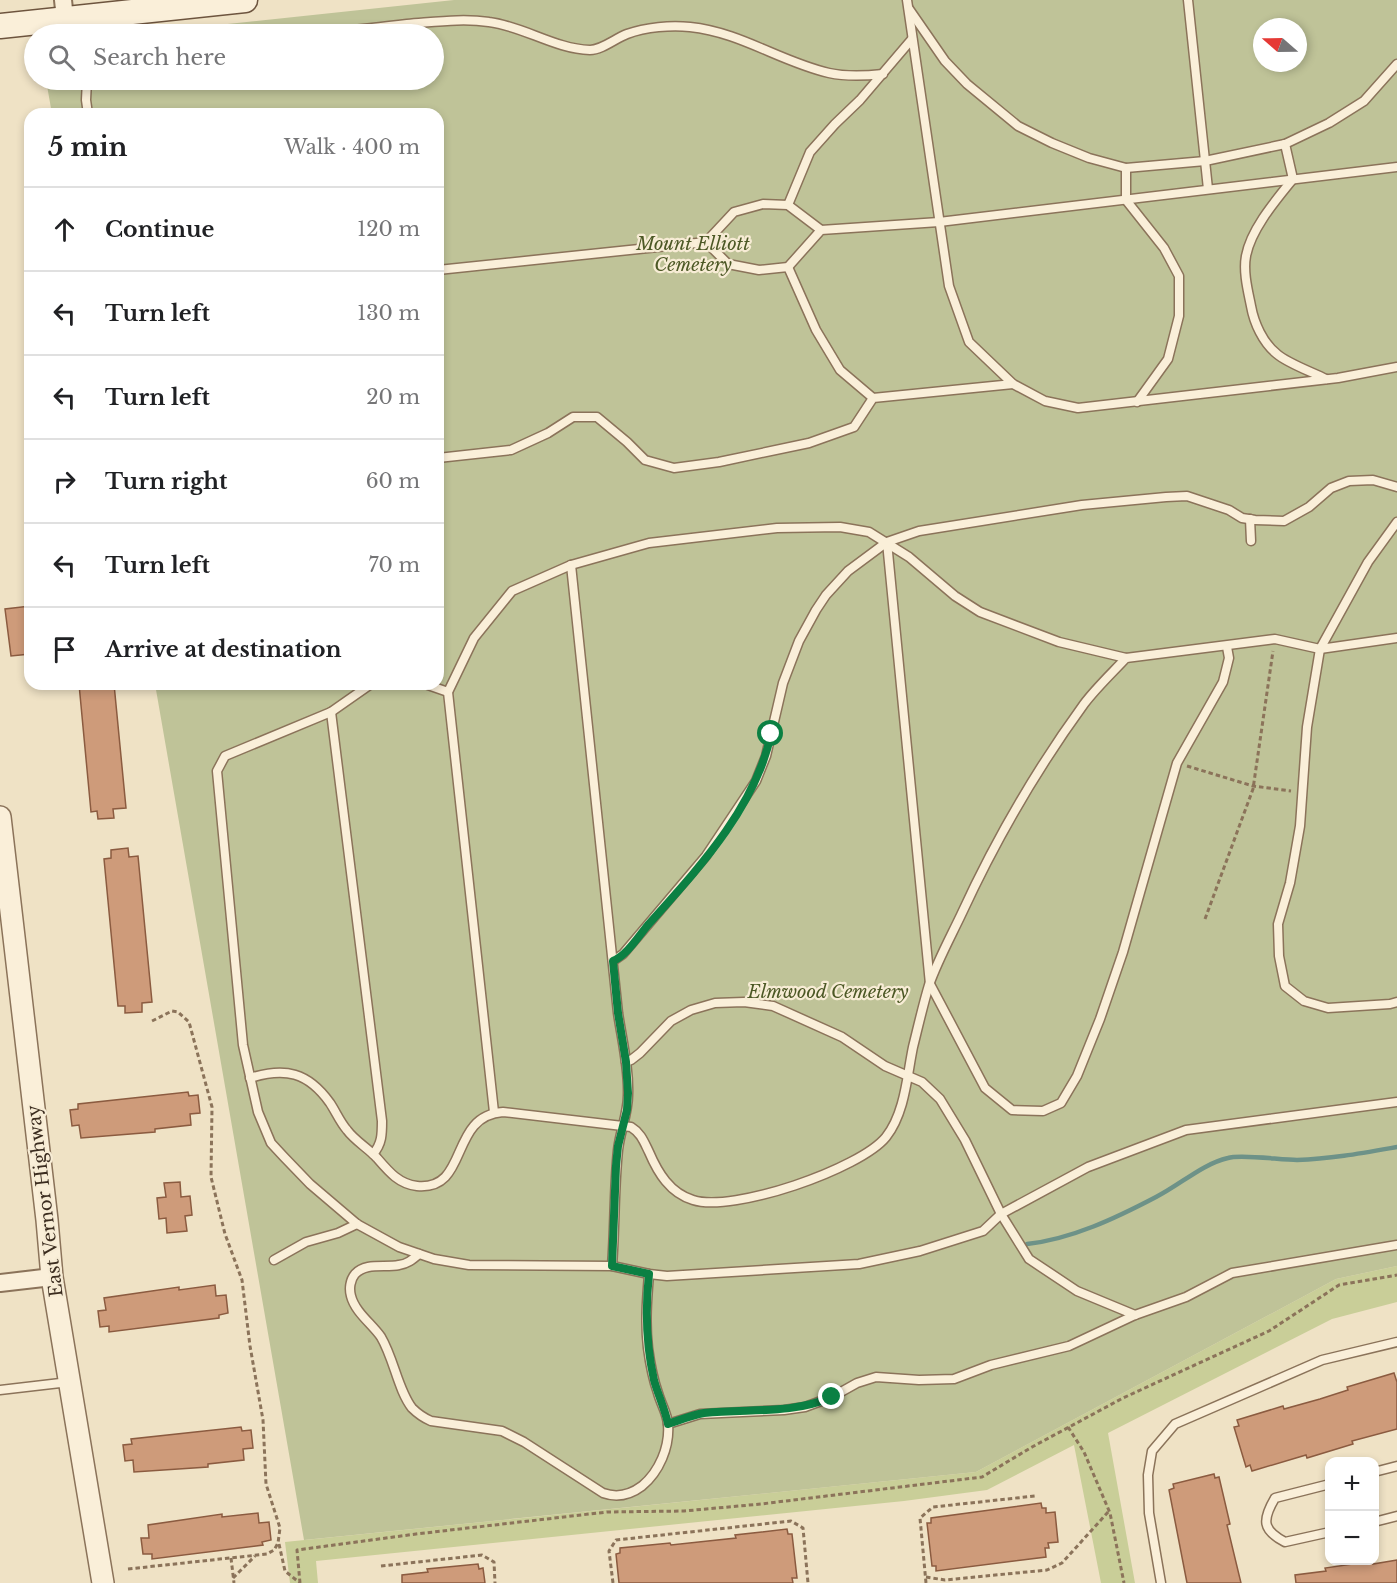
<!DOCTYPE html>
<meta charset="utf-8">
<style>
:root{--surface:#fff;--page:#f6f6f6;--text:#202124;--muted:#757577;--line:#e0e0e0}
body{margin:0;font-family:"Libre Baskerville",serif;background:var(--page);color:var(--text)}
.controls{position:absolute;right:18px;bottom:18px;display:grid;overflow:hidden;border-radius:12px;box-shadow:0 3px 9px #0003}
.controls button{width:54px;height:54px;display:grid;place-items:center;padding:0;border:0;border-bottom:2px solid var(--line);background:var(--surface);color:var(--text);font:30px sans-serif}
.compass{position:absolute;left:1253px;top:18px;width:54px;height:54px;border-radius:50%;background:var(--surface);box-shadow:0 3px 9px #0003;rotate:290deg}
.stop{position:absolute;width:18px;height:18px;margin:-14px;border:4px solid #0b8043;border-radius:50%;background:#fff}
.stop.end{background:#0b8043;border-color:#fff;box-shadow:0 2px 6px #0008}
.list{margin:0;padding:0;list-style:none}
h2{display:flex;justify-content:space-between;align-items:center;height:78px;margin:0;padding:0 24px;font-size:26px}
h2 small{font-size:20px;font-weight:400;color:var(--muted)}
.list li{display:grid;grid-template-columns:39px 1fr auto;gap:18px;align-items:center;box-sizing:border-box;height:84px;padding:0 24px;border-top:2px solid var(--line)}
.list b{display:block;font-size:22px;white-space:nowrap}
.list em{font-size:20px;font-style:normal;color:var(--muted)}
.icon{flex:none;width:33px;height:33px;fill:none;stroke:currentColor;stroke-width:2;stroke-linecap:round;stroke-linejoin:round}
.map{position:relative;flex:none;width:1397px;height:1583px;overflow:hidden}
.search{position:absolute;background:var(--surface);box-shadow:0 3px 9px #0003;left:24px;top:24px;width:420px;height:66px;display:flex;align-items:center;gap:15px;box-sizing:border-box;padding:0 21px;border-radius:33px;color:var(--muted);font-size:22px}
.panel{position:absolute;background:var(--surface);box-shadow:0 3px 9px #0003;left:24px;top:108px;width:420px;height:582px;border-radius:18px}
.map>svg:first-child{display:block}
.green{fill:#c9ce98}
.cemetery{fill:#bfc398;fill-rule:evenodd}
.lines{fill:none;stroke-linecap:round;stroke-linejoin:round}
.stream{stroke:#6d9288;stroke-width:4.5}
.building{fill:#ce9b7a;stroke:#8b5b40;stroke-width:1.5}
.service-casing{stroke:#8b735a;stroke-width:11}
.minor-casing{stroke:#8b735a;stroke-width:20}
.tertiary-casing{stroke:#8b735a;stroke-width:24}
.secondary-casing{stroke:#6d543e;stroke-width:27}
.path{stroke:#8b735a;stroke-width:3;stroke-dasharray:4.5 3;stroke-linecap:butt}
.service{stroke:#faefd9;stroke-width:8}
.minor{stroke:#faefd9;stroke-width:16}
.tertiary{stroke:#faefd9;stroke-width:21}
.secondary{stroke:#faefd9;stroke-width:24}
.route{stroke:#0b8043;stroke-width:8}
.labels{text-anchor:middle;stroke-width:4.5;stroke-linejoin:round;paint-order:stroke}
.park-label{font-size:18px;font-style:italic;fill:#4c5825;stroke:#f7ecd5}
.street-label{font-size:18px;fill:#3b2c1f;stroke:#f7ecd5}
</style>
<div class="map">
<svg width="1397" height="1583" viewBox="0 0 1397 1583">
<rect width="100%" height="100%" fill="#efe2c5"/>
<polygon class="green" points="1397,1266 1397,1302 1332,1319 1108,1433 1135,1583 1101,1583 1074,1445 987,1490 904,1501 316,1561 318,1583 290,1583 285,1542 976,1472 1336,1279"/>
<path class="cemetery" d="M 454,0 L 1397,0 L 1397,1266 L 1336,1279 L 976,1472 L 304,1540 L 155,684 L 438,684 L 438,114 L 52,114 L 46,80 L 434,80 L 434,34 L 133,34 ZM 1262,27 L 1298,27 L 1298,63 L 1262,63 Z"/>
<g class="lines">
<path class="stream" d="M 1027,1244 C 1072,1239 1116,1218 1156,1197 C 1180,1185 1202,1164 1228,1158 C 1241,1154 1281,1160 1297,1160 C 1331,1159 1363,1153 1397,1147"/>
</g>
<g class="building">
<polygon points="30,606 30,654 11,656 5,609"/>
<polygon points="79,684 114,684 126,808 113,809 114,818 98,819 97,811 91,812"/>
<polygon points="128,848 129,857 138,856 152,1002 142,1003 142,1012 125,1013 125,1006 118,1006 104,859 111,858 111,850"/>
<polygon points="188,1092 189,1096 198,1095 200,1113 190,1114 191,1125 155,1129 155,1132 81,1138 79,1125 72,1126 70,1110 78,1109 78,1104"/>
<polygon points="180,1182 181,1197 190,1196 192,1215 185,1216 187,1231 167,1233 166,1218 159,1219 157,1198 166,1197 164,1183"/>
<polygon points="215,1285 216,1296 226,1295 228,1313 219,1315 219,1318 109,1332 109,1326 100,1327 98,1311 106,1310 104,1298 179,1287 179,1290"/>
<polygon points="1394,1373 1397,1382 1397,1429 1352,1441 1353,1444 1307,1458 1306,1455 1252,1471 1250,1465 1246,1467 1234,1427 1239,1426 1237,1420 1283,1406 1284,1409 1320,1399 1348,1390 1347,1387"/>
<polygon points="241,1427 242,1431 251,1430 253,1448 243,1449 244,1460 208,1464 208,1467 134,1472 133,1460 125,1461 123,1445 132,1444 131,1439"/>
<polygon points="1214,1474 1215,1478 1219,1477 1230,1524 1227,1525 1241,1583 1187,1583 1169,1490 1174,1488 1173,1484"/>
<polygon points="1041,1503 1042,1508 1046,1508 1046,1513 1055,1512 1058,1542 1048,1543 1049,1548 1045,1548 1046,1557 936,1571 936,1566 932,1566 927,1523 931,1523 931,1518"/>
<polygon points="258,1513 259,1523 269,1522 271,1540 262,1542 263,1545 152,1559 152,1554 143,1554 141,1538 149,1538 148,1525 222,1514 222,1517"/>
<polygon points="787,1529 788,1534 792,1534 797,1578 792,1578 793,1583 619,1583 616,1554 620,1553 620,1548 670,1543 671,1545 708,1541 736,1538 735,1535"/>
<polygon points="1397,1560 1397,1583 1296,1583 1295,1575 1326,1571 1325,1568 1373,1561 1373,1564"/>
<polygon points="478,1564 479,1569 483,1568 485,1583 402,1583 402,1575 428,1572 427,1569"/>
</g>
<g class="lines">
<defs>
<g id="service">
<polyline points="907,0 949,286 969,342 1013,384 1045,401 1078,408 1338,378 1397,367"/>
<polyline points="1188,0 1208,189"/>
<polyline points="909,9 945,61 967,84 1018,126 1052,143 1089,158 1126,168 1205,161 1285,144 1329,123 1364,101 1397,64"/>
<path d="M 312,34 C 344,31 376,28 407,24 C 435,22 462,18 489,22 C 523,26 555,49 590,50 C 602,50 616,38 627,34 C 646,27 671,25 690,27 C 740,32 781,62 829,73 C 847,77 865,76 883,74"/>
<polyline points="87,80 86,100 88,114"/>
<path d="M 1285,144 L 1293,179 C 1276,200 1251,229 1246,256 C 1243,272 1248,291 1251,306 C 1254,323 1263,343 1277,354 C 1287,363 1312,372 1326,379"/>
<polyline points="1126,168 1126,200 1164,248 1179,276 1179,316 1168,359 1137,402"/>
<polyline points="788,205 810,152 835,124 860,100 912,39"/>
<polyline points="706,242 734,212 763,204 788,205 821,230"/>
<polyline points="788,267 816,330 840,370 873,398"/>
<polyline points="438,270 706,242 728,264 759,270 788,267 821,230 939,222 1397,167"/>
<polyline points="438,458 511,450 548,433 573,417 597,417 627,442 645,460 674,468 719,462 809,443 854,427 873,398 1013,384"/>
<polyline points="1250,519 1251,541"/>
<polyline points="1397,522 1368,562 1320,649 1307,727 1300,826 1290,883 1278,924 1279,956 1285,986 1304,1001 1328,1008 1390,1004 1397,1002"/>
<polyline points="887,542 930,984 985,1088 1012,1110 1043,1111 1061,1103 1077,1076 1100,1019 1123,952 1177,763 1223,682 1229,658 1227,647"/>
<path d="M 571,565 L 618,1013 C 622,1040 629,1068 628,1095 C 628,1114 620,1131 618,1150 C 614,1188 615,1227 612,1266"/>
<polyline points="371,684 331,712 225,756 217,771 243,1045 258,1112 271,1143 284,1157 310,1184 357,1224 399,1247 434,1259 469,1265 612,1266 649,1274 667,1276 859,1264 920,1251 983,1231 1001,1214 1088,1167 1186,1130 1397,1102"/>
<polyline points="425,684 448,692"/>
<path d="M 331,712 L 382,1121 C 382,1134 382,1144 373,1154"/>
<polyline points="613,961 623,954 706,856 756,781 766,756 783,683 799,641 816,610 826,595 848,571 887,542 919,531 1082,505 1166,497 1187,496 1229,510 1242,518 1255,520 1284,521 1309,507 1331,488 1349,481 1373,480 1397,487"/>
<polyline points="626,1062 631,1060 640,1053 671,1021 691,1010 715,1003 744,1002 773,1006 842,1037 885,1066 922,1082 940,1099 965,1140 1001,1214 1029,1259 1077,1291 1135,1315"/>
<path d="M 250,1078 C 285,1067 308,1072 330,1103 C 336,1112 340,1122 347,1130 C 355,1141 368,1148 377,1158 C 389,1172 399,1184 417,1186 C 470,1191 448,1116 503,1112 L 631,1127 C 641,1133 644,1142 649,1152 C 658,1173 670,1193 693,1200 C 733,1213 860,1169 886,1137 C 905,1113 907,1076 913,1047 C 918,1027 923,1005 929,985 C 937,962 950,938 961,915 C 995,841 1036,770 1084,704 C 1096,688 1112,673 1126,658 L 1275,639 L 1320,649 L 1397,638"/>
<polyline points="494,1112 448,692 474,638 512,591 571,565 649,543 777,528 840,527 869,532 909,557 955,596 980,612 1059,642 1126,658"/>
<path d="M 419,1254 C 412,1260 407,1264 399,1265 C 385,1268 366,1262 355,1274 C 350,1280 349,1289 351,1296 C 355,1312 372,1324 381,1337 C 394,1359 398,1390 412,1408 C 418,1414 424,1418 431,1421 L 502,1431 L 524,1442 L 603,1493 C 617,1498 630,1495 642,1486 C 659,1472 670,1447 668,1424 C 667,1413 661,1404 658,1393 C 653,1379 650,1363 648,1348 C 645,1323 647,1299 649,1274"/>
<polyline points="274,1260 306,1242 338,1233 357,1224"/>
<polyline points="0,1390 69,1382"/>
<polyline points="668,1424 700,1414 784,1410 805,1407 832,1397 857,1383 876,1377 919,1380 954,1379 991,1365 1069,1346 1135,1315 1186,1297 1232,1273 1397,1245"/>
<polyline points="1374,1472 1397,1466"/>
<path d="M 1330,1484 L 1275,1498 C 1262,1520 1262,1530 1285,1542 L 1330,1532"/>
<polyline points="1374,1522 1397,1516"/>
<polyline points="1161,1583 1149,1513 1148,1475 1152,1451 1175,1424 1322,1360 1397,1342"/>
</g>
<g id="minor">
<polyline points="63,0 65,19"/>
<polyline points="0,1283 52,1277"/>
</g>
<polyline id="tertiary" points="0,817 47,1220 52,1277 103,1583"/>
<polyline id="secondary" points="0,26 245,0"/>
</defs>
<use href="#service" class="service-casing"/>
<use href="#minor" class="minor-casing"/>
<use href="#tertiary" class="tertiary-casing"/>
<use href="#secondary" class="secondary-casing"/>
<g class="path">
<polyline points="1187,766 1253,786 1291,791"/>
<polyline points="1205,919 1253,789 1273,651"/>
<polyline points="1068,1427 1084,1452 1110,1513 1124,1583"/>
<polyline points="279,1544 285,1571 300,1583"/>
<polyline points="231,1558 234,1583"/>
<polyline points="381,1566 482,1555 494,1562 495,1583"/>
<polyline points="128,1569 267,1554 274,1550 278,1543 280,1528 266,1484 263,1420 250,1346 242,1280 225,1234 211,1177 212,1107 189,1022 178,1012 172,1011 150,1022"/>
<polyline points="926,1577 945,1580 1047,1570 1062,1563 1109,1511"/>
<polyline points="233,1578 255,1556"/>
<polyline points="300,1583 297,1550 416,1534 607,1512 684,1511 761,1504 982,1477 1032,1447 1123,1398 1269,1331 1339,1285 1397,1275"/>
<polyline points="613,1583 609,1551 616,1540 791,1521 803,1528 808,1583"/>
<polyline points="926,1583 920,1518 933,1507 1035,1496"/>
</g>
<use href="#service" class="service"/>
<use href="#minor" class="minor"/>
<use href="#tertiary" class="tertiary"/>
<use href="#secondary" class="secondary"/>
</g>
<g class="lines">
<path class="route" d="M 771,734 C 755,809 697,870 648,925 C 638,937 627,955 613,961 L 618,1013 L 626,1062 L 628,1093 L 627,1110 L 618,1146 L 616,1166 L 612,1266 L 649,1274 C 645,1310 646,1344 654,1380 C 658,1395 665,1409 668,1424 C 680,1420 692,1415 704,1413 C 748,1408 790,1415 832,1397"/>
</g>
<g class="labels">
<g class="park-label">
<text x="693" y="250">Mount Elliott<tspan x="693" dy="21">Cemetery</tspan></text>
<text x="828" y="998">Elmwood Cemetery</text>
</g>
<g class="street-label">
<text transform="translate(45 1201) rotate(-97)" y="6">East Vernor Highway</text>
</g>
</g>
</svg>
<div class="controls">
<button>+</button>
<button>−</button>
</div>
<svg class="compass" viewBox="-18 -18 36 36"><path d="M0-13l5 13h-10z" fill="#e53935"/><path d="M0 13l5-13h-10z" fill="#757577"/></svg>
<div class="stop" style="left:771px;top:734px"></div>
<div class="stop end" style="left:832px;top:1397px"></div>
<div class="search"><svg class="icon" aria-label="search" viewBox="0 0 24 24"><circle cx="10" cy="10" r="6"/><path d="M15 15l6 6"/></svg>Search here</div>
<section class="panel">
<h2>5 min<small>Walk · 400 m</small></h2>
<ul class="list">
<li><svg class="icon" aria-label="ahead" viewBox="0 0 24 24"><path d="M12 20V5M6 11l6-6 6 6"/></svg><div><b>Continue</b></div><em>120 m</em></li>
<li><svg class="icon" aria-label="left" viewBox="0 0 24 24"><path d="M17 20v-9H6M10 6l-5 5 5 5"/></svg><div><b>Turn left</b></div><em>130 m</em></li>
<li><svg class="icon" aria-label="left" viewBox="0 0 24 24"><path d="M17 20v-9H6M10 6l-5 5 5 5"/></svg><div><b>Turn left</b></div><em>20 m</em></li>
<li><svg class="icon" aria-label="right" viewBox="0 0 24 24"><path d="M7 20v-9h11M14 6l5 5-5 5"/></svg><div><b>Turn right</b></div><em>60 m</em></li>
<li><svg class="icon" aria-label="left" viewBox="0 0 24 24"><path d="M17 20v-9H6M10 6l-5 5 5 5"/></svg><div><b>Turn left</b></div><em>70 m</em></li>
<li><svg class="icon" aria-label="arrive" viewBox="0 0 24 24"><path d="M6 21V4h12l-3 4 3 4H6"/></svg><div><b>Arrive at destination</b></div></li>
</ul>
</section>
</div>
